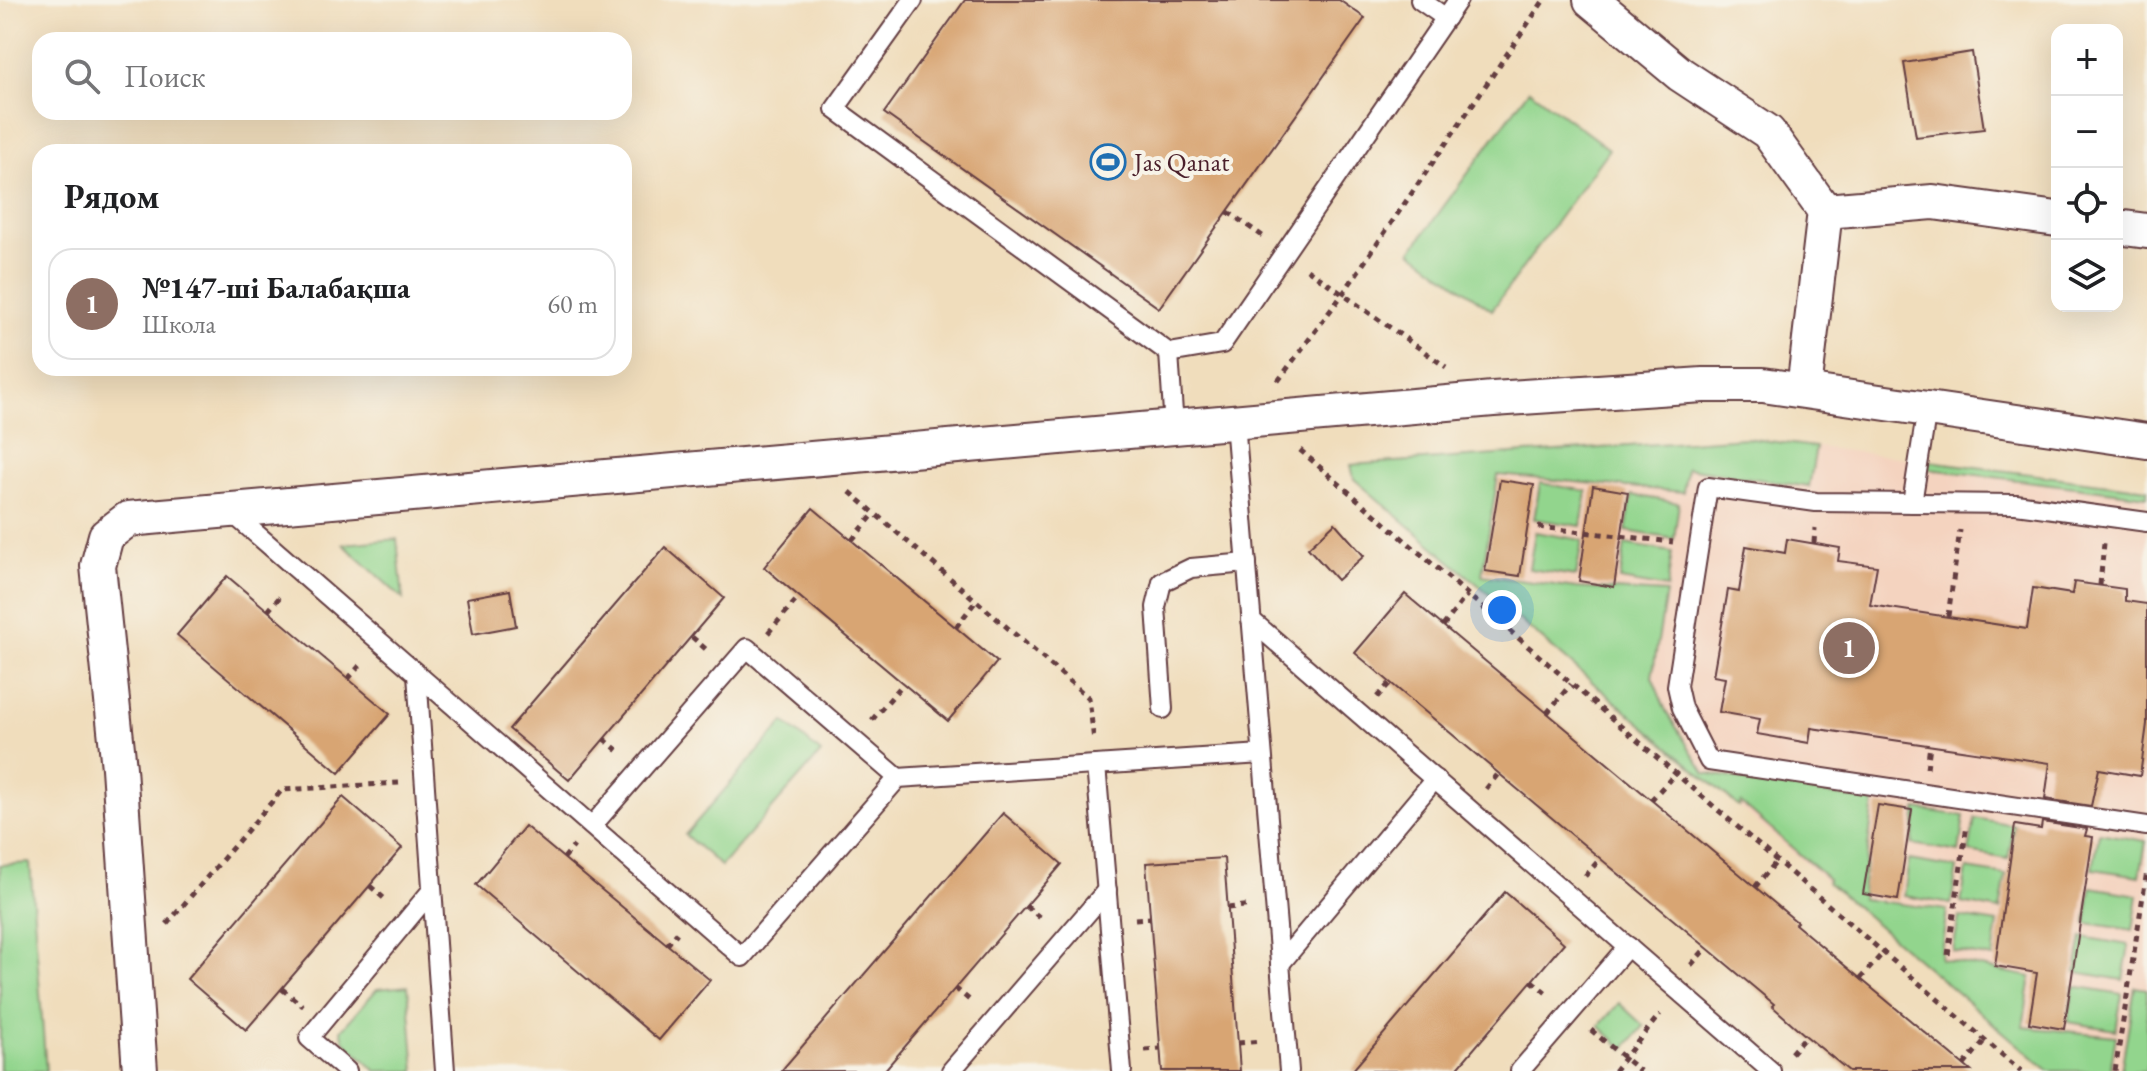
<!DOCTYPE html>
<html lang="ru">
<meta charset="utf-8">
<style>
:root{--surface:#fff;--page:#f6f6f6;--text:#202124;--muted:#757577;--line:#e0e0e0;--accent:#2563eb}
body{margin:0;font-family:"EB Garamond",serif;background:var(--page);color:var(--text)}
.controls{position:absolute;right:24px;top:24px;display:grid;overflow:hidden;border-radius:16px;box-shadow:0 8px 32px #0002}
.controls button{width:72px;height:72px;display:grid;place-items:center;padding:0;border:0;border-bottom:2px solid var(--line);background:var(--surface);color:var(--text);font:40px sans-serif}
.you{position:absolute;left:1502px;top:610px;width:28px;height:28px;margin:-20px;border:6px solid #fff;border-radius:50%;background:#1a73e8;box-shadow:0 0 0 12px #1a73e833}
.badge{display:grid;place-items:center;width:52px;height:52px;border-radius:50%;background:var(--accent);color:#fff;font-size:26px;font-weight:700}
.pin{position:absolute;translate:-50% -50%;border:4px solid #fff;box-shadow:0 2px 8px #0006}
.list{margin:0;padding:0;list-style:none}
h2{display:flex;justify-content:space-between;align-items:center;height:104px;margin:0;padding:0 32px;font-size:34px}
h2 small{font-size:26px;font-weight:400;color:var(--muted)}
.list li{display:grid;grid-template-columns:52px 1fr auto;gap:24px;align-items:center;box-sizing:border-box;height:112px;margin:0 16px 16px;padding:0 16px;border:2px solid var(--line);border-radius:24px}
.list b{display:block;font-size:30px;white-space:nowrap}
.list p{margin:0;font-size:26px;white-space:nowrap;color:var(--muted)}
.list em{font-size:26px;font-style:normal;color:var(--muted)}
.icon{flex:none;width:44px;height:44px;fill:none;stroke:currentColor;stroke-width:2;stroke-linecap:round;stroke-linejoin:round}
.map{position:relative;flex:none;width:2147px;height:1071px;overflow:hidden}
.search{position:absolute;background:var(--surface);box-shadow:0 8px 32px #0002;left:32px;top:32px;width:600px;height:88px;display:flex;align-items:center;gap:20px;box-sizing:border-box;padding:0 28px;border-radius:24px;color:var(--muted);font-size:30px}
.panel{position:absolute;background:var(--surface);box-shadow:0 8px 32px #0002;left:32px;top:144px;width:600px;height:232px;border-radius:24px}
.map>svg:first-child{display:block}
.built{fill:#f4d3bf}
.green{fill:#92d58d;stroke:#6e7a5c;stroke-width:2}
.building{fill:#d8a573}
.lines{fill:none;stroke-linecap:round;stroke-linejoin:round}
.lane-casing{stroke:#633c41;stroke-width:22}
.street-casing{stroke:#633c41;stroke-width:38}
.path{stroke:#633c41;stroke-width:5;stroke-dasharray:6 6;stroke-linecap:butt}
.lane{stroke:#fff;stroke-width:18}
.street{stroke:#fff;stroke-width:34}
.labels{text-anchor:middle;stroke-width:8;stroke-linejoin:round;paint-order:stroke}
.poi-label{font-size:26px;fill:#4a1f2b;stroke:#f7f3e8;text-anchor:start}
</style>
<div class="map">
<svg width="2147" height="1071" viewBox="0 0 2147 1071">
<rect width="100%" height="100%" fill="#f7f3e8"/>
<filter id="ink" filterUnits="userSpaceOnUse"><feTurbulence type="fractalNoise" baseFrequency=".0125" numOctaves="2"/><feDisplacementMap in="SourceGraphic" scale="16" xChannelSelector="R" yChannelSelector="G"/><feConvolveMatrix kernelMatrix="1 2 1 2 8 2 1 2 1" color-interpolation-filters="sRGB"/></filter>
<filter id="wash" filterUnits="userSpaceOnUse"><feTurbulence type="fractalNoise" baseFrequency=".006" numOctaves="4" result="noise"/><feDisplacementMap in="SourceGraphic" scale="32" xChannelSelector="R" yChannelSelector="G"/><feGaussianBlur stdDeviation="1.8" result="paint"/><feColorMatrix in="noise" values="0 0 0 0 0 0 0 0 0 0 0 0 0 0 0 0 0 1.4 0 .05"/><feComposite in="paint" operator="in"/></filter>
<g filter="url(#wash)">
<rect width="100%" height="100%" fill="#f0ddbc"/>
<polygon class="built" points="1745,438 2147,488 2147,1071 2049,1071 1351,477 1351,465"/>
<g class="green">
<polygon points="1529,90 1609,149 1492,310 1411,251"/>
<polygon points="1745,438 1816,447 1809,487 1687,468 1683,492 1498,475 1482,575 1576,588 1666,593 1652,677 1666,711 1705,773 1874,802 1861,899 1947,910 1940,959 2031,977 2023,1027 2116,1036 2110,1071 2049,1071 1827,882 1828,879 1741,803 1739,807 1354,479 1351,465"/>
<polygon points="1929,461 2147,489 2147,496 1928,469"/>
<polygon points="1540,483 1587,491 1581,526 1534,519"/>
<polygon points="1632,495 1679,503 1674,539 1626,531"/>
<polygon points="1535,532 1582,540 1576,576 1529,569"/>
<polygon points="397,539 403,599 343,544"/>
<polygon points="1625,544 1672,552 1667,588 1620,580"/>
<polygon points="784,722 821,753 721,866 685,835"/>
<polygon points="1917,809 1964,816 1959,852 1912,844"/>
<polygon points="1975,818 2014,825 2008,859 1969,852"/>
<polygon points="2099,833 2146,841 2140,876 2093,869"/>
<polygon points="1909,860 1957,868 1951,904 1904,896"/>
<polygon points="30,863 46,1071 0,1071 0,865"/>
<polygon points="1967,869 2006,875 2000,910 1961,903"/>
<polygon points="2091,887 2138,895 2133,930 2086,923"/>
<polygon points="1959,917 1998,923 1993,958 1953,951"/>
<polygon points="2082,937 2129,945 2123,980 2076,972"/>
<polygon points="408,986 415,1071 376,1071 344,1041 341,1030 377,989"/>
<polygon points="2074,986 2122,994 2116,1030 2068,1022"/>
<polygon points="2135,987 2147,989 2147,1071 2121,1071"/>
<polygon points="1619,1003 1644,1026 1624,1049 1599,1026"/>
</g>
<g id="blocks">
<g class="building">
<polygon points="965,0 1339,0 1365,18 1159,308 884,113"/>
<polygon points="1972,52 1984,129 1916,137 1904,63"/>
<polygon points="1500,480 1534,485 1520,576 1485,571"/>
<polygon points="1593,486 1628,492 1614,587 1579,581"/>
<polygon points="813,508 997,662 948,721 764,567"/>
<polygon points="1335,523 1364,556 1337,580 1308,548"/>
<polygon points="1787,539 1840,548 1838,561 1877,566 1870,605 2027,629 2033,588 2072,594 2074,582 2125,589 2125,601 2147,604 2147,724 2140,776 2099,769 2091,806 2045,799 2050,763 1811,728 1809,743 1757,734 1760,719 1719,712 1725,678 1713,676 1728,590 1739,592 1746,546 1785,553"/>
<polygon points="665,547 724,598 569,780 509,729"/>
<polygon points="227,576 390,714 339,773 177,635"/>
<polygon points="510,590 516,626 473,634 467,598"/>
<polygon points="1405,594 1797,922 1795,924 1971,1071 1849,1071 1806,1036 1772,1006 1774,1004 1355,653"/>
<polygon points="343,797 402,848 246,1030 187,979"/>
<polygon points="1878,805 1912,810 1898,900 1863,894"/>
<polygon points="1003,813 1062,864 884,1071 781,1071"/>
<polygon points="2042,822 2087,829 2085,836 2093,837 2064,1029 2029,1023 2037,973 1995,966 2015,825 2041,829"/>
<polygon points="525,826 710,980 659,1040 476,885"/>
<polygon points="1224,858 1240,1071 1162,1071 1146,863"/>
<polygon points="1505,892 1564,943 1455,1071 1352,1071"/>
</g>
</g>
</g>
<g filter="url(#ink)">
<use href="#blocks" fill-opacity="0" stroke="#633c41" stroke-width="2"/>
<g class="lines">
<defs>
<g id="lane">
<polyline points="913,0 835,109 1169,353 1222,344 1458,0"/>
<polyline points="1420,0 1446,18"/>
<polyline points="1169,353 1174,428"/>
<polyline points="1235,422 1289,1071"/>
<polyline points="1912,503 1927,409"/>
<polyline points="230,511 742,957 898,778 1262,754"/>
<polyline points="2147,522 2016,504 1816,502 1708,487 1677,686 1682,708 1709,761 2147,826"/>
<polyline points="1251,620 1771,1071"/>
<polyline points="417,674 445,1071"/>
<polyline points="1163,709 1156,607 1162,582 1191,568 1247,563"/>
<polyline points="1096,765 1122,1071"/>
<polyline points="592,826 747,648 898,778"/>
<polyline points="1280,964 1435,779"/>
<polyline points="347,1071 309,1038 432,890"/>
<polyline points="951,1071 1107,890"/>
<polyline points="1520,1071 1628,946"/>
</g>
<g id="street">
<polyline points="1591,0 1680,74 1768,132 1825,211 1933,202 2057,219"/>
<polyline points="2117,227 2147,231"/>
<polyline points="1804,390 1825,211"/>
<polyline points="140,1071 119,768 98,566 106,536 128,519 1493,399 1703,385 1763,385 2147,441"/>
</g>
</defs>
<use href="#lane" class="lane-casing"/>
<use href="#street" class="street-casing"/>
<g class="path">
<polyline points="1228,212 1264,237"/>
<polyline points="1307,269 1446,367"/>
<polyline points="1278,381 1342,295 1544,0"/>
<polyline points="1300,450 2021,1071"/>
<polyline points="850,492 1089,698 1094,741"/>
<polyline points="1538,527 1673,542"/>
<polyline points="852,540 874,514"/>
<polyline points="1814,543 1815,528"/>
<polyline points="2100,585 2104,543"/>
<polyline points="268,611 283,593"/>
<polyline points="1948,616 1960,530"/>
<polyline points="1443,626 1467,595"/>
<polyline points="956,627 976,601"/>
<polyline points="768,633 799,597"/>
<polyline points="692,637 709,652"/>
<polyline points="348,679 363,662"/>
<polyline points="1377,697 1390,683"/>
<polyline points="1547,713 1571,684"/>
<polyline points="872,720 903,684"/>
<polyline points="604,739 622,754"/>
<polyline points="1927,768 1930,745"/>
<polyline points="1486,789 1498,774"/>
<polyline points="1651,800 1675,774"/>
<polyline points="564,858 574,846"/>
<polyline points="1585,876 1600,859"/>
<polyline points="370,886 387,901"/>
<polyline points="1755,887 1777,861"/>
<polyline points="1026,906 1044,921"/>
<polyline points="1228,908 1251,905"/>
<polyline points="1135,919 1150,918"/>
<polyline points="167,924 282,790 399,783"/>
<polyline points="667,945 677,933"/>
<polyline points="1948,955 1967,825"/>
<polyline points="1691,965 1706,948"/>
<polyline points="1860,979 1883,953"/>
<polyline points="1532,981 1550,996"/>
<polyline points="955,988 973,1003"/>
<polyline points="282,989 303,1006"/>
<polyline points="1591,1030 1640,1071"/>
<polyline points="1238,1043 1261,1041"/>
<polyline points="1145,1050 1160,1049"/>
<polyline points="1791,1053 1806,1036"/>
<polyline points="1964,1065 1985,1040"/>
<polyline points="1614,1071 1660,1014"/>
<polyline points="2115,1071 2147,871"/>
</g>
<use href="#lane" class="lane"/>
<use href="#street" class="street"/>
</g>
</g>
<defs>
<symbol id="stadium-ring" viewBox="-11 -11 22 22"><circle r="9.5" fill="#f7f3e8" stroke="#1f6fb2" stroke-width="1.5"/><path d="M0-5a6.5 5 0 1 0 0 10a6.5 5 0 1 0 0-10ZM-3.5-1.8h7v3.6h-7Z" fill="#1f6fb2"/></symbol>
</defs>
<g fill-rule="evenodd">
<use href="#stadium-ring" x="1088" y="142" width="40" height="40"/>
</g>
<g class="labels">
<g class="poi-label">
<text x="1134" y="171">Jas Qanat</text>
</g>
</g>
</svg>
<div class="controls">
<button>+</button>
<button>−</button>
<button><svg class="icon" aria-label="locate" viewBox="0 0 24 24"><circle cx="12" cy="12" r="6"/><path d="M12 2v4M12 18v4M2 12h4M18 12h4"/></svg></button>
<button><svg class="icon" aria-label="layers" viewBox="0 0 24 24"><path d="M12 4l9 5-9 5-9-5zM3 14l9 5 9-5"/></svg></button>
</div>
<div class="you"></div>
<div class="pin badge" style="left:1849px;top:648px;background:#8d6e63">1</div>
<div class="search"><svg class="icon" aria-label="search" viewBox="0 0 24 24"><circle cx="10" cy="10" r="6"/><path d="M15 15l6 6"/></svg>Поиск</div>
<section class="panel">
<h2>Рядом<small></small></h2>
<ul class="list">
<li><span class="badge" style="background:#8d6e63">1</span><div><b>№147-ші Балабақша</b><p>Школа</p></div><em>60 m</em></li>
</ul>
</section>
</div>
